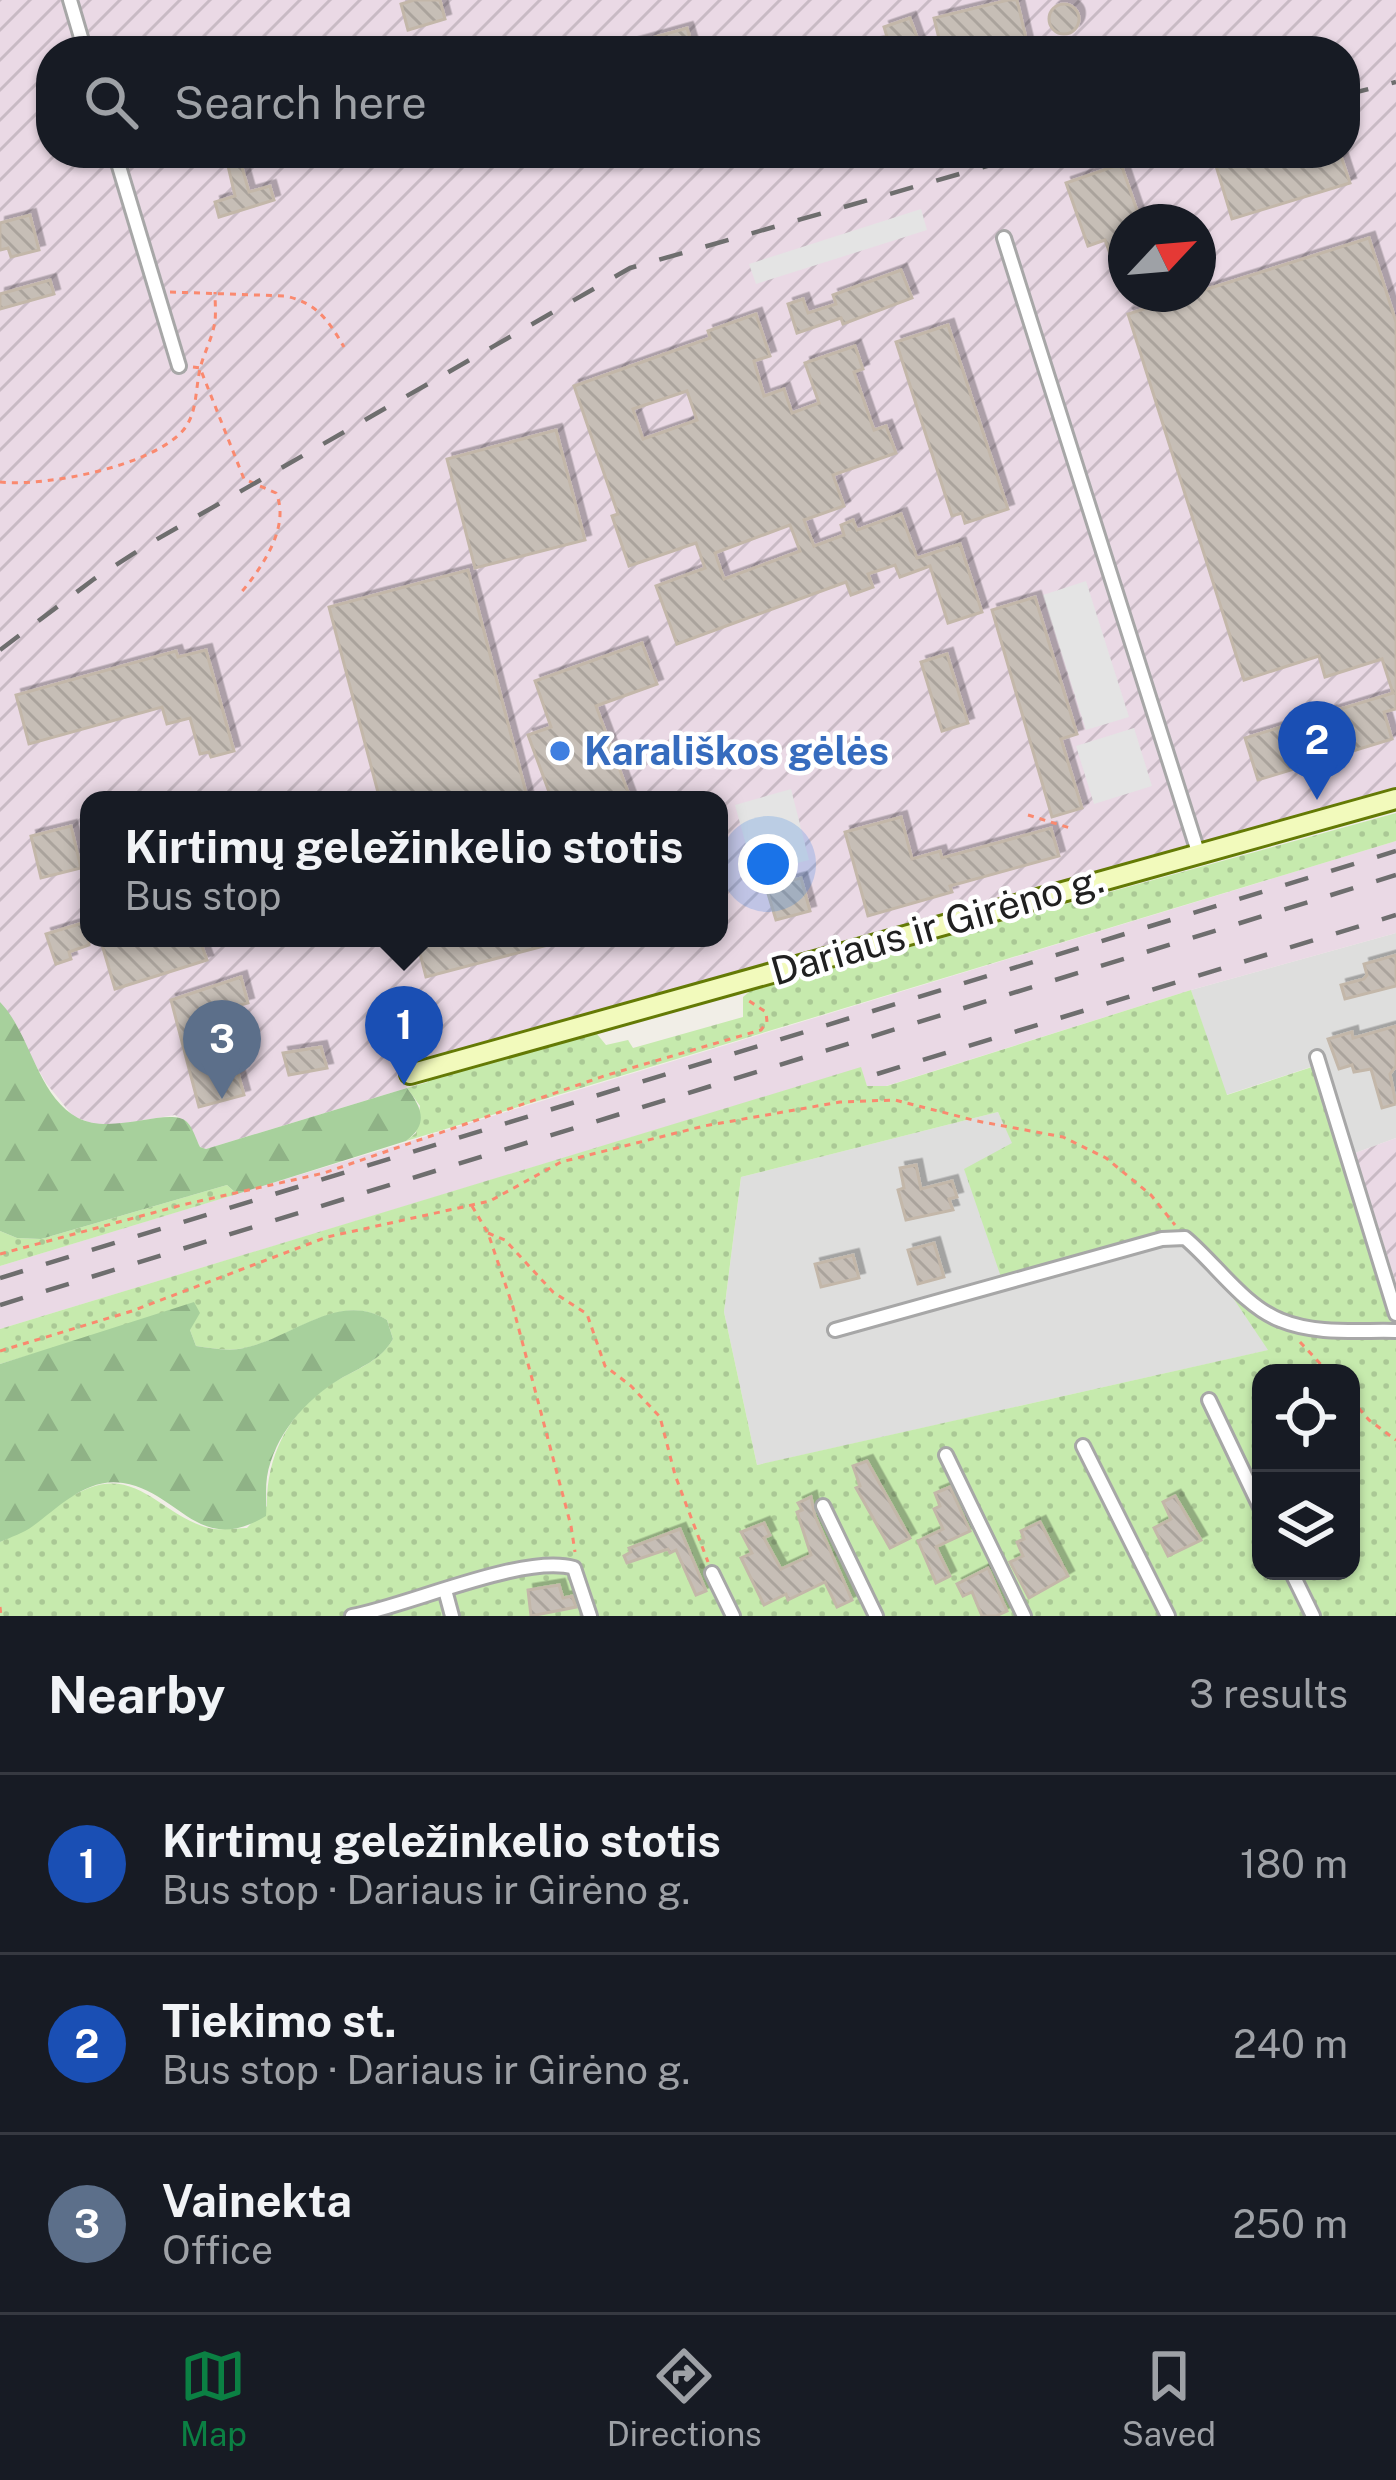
<!DOCTYPE html>
<meta charset="utf-8">
<style>
:root{--surface:#171b24;--page:#242831;--text:#f1f3f6;--muted:#9ea1a6;--line:#363941;--accent:#0b8043}
body{margin:0;font-family:"Public Sans",sans-serif;background:var(--page);color:var(--text)}
.controls{position:absolute;right:36px;bottom:36px;display:grid;overflow:hidden;border-radius:24px;box-shadow:0 3px 9px #0004}
.controls button{width:108px;height:108px;display:grid;place-items:center;padding:0;border:0;border-bottom:3px solid var(--line);background:var(--surface);color:var(--text);font:60px sans-serif}
.compass{position:absolute;left:1108px;top:204px;width:108px;height:108px;border-radius:50%;background:var(--surface);box-shadow:0 3px 9px #0004;rotate:64deg}
.you{position:absolute;left:768px;top:864px;width:42px;height:42px;margin:-30px;border:9px solid #fff;border-radius:50%;background:#1a73e8;box-shadow:0 0 0 18px #1a73e833}
.badge{display:grid;place-items:center;width:78px;height:78px;border-radius:50%;background:var(--accent);color:#fff;font-size:39px;font-weight:700}
.pin{position:absolute;translate:-50% -99px;filter:drop-shadow(0 3px 6px #0008)}
.pin::after{content:'';position:absolute;top:63px;width:42px;height:36px;background:inherit;clip-path:polygon(0 0,100% 0,50% 100%)}
.popup{position:absolute;left:80px;top:791px;width:648px;height:156px;box-sizing:border-box;display:grid;place-content:center;border-radius:24px;background:var(--surface);filter:drop-shadow(0 3px 9px #0005);font-size:39px;white-space:nowrap;color:var(--muted)}
.popup b{font-size:45px;color:var(--text)}
.popup::after{content:'';position:absolute;left:50%;top:100%;margin-left:-24px;border:24px solid transparent;border-top-color:var(--surface)}
.list{margin:0;padding:0;list-style:none}
h2{display:flex;justify-content:space-between;align-items:center;height:156px;margin:0;padding:0 48px;font-size:51px}
h2 small{font-size:39px;font-weight:400;color:var(--muted)}
.list li{display:grid;grid-template-columns:78px 1fr auto;gap:36px;align-items:center;box-sizing:border-box;height:180px;padding:0 48px;border-top:3px solid var(--line)}
.list b{display:block;font-size:45px;white-space:nowrap}
.list p{margin:0;font-size:39px;white-space:nowrap;color:var(--muted)}
.list em{font-size:39px;font-style:normal;color:var(--muted)}
.icon{flex:none;width:66px;height:66px;fill:none;stroke:currentColor;stroke-width:2;stroke-linecap:round;stroke-linejoin:round}
.map{position:relative;flex:none;width:1396px;height:1616px;overflow:hidden}
.search{position:absolute;background:var(--surface);box-shadow:0 3px 9px #0004;left:36px;right:36px;top:36px;height:132px;display:flex;align-items:center;gap:30px;box-sizing:border-box;padding:0 42px;border-radius:48px;color:var(--muted);font-size:45px}
.sheet{height:696px;background:var(--surface)}
nav{display:flex;justify-content:space-around;align-items:center;box-sizing:border-box;height:168px;border-top:3px solid var(--line);background:var(--surface);font-size:33px;color:var(--muted)}
nav a{display:grid;justify-items:center;gap:6px}
nav .on{color:var(--accent)}
.map>svg:first-child{display:block}
.residential{fill:#dededd}
.industrial{fill:url(#industrial-furrows);fill-rule:evenodd}
.railway{fill:#ead9e5}
.grass{fill:url(#grass-dots);fill-rule:evenodd}
.forest{fill:url(#forest-firs)}
.parking{fill:#e4e4e4}
.building{fill:url(#building-back-hatch);stroke:#c3b7a9;stroke-width:3;fill-rule:evenodd;filter:url(#shadow)}
.lines{fill:none;stroke-linecap:round;stroke-linejoin:round}
.street-casing{stroke:#a7a7a7;stroke-width:18}
.secondary-casing{stroke:#647a05;stroke-width:24}
.path{stroke:#fa896f;stroke-width:3;stroke-dasharray:6 6;stroke-linecap:butt}
.street{stroke:#fff;stroke-width:12}
.secondary{stroke:#f2fabc;stroke-width:18}
.rail{stroke:#6e6e6e;stroke-width:4.5;stroke-dasharray:24 24;stroke-linecap:butt}
.shop-dot{fill:#3f7fe0;stroke:#fff;stroke-width:4.5}
.labels{text-anchor:middle;stroke-width:9;stroke-linejoin:round;paint-order:stroke}
.shop-label{font-size:39px;font-weight:bold;fill:#366cbe;stroke:#fff;text-anchor:start}
.street-label{font-size:39px;fill:#202020;stroke:#fff}
</style>
<div class="map">
<svg width="1396" height="1616" viewBox="0 0 1396 1616">
<defs>
<pattern id="industrial-furrows" width="10" height="10" patternUnits="userSpaceOnUse" patternTransform="scale(3)"><rect width="10" height="10" fill="#ead9e5"/><path d="M-1 1l2-2M0 10L10 0M9 11l2-2" fill="none" stroke="#c8bac4"/></pattern>
<pattern id="grass-dots" width="8" height="8" patternUnits="userSpaceOnUse" patternTransform="scale(3)"><rect width="8" height="8" fill="#c6eaad"/><path d="M2 2h.1M6 6h.1" fill="none" stroke="#aac895" stroke-width="1.8" stroke-linecap="round"/></pattern>
<pattern id="forest-firs" width="22" height="20" patternUnits="userSpaceOnUse" patternTransform="scale(3)"><rect width="22" height="20" fill="#a7d09c"/><path d="M5 1l3.5 6h-7zM16 11l3.5 6h-7z" fill="#8fb286"/></pattern>
<pattern id="building-back-hatch" width="6" height="6" patternUnits="userSpaceOnUse" patternTransform="scale(3)"><rect width="6" height="6" fill="#c6beb6"/><path d="M-1 5l2 2M0 0l6 6M5-1l2 2" fill="none" stroke="#aaa39c"/></pattern>
<filter id="shadow"><feDropShadow dx="5.5" dy="-5.5" stdDeviation="0" flood-color="#0004"/></filter>
</defs>
<rect width="100%" height="100%" fill="#f1eee7"/>
<g class="residential">
<polygon points="1396,933 1396,1138 1355,1153 1326,1062 1226,1095 1191,990"/>
<polygon points="998,1112 1013,1143 1169,1230 1221,1280 1269,1350 757,1465 724,1312 741,1177"/>
</g>
<g class="industrial">
<path d="M 0,0 L 1396,0 L 1396,788 L 401,1065 L 407,1088 L 206,1149 L 200,1147 L 188,1123 L 175,1115 L 101,1127 L 73,1116 L 46,1083 L 0,1002 ZM 51,51 L 1345,51 L 1345,153 L 51,153 ZM 1126,222 L 1198,222 L 1198,294 L 1126,294 ZM 89,800 L 719,800 L 719,938 L 89,938 Z"/>
<polygon points="1396,1138 1396,1283 1355,1153"/>
</g>
<polygon class="railway" points="1396,841 1396,933 1191,990 886,1086 867,1086 860,1068 0,1329 0,1266"/>
<g class="grass">
<polygon points="1396,813 1396,841 406,1141 416,1133 420,1106 407,1088 428,1082 428,1078 587,1034 597,1034 606,1045 628,1040 633,1048 743,1017 743,997 750,991"/>
<path d="M 1191,990 L 1227,1095 L 1315,1066 L 1396,1338 L 1396,1616 L 0,1616 L 0,1542 C 33,1527 57,1500 89,1488 C 139,1469 164,1517 209,1528 C 220,1531 235,1528 247,1528 L 267,1506 C 266,1460 286,1417 324,1389 C 348,1371 377,1366 393,1339 L 387,1320 C 339,1290 292,1339 244,1348 C 227,1352 212,1348 196,1346 L 190,1330 L 73,1342 L 0,1364 L 0,1329 L 861,1067 L 867,1086 L 887,1086 ZM 998,1112 L 1012,1143 L 964,1169 L 1001,1277 L 1169,1230 L 1221,1280 L 1268,1350 L 757,1465 L 724,1312 L 741,1177 ZM 1261,1373 L 1351,1373 L 1351,1571 L 1261,1571 Z"/>
<polygon points="227,1185 237,1194 0,1266 0,1231 17,1238 41,1239"/>
</g>
<g class="forest">
<path d="M 0,1002 C 31,1034 37,1096 78,1118 C 113,1136 170,1106 187,1122 C 193,1128 196,1139 200,1147 L 206,1149 L 407,1088 C 422,1108 429,1124 406,1141 L 237,1194 L 227,1185 L 41,1239 L 17,1238 L 0,1231 Z"/>
<path d="M 194,1302 L 200,1313 L 190,1330 L 196,1346 C 212,1348 228,1352 244,1348 C 293,1338 339,1290 387,1320 L 393,1339 C 381,1360 361,1367 340,1379 C 305,1400 274,1436 267,1477 C 265,1490 267,1503 266,1516 C 198,1557 180,1492 123,1483 C 87,1477 59,1507 33,1526 C 24,1533 11,1537 0,1542 L 0,1364 Z"/>
</g>
<g class="parking">
<polygon points="921,209 927,230 756,284 749,264"/>
<polygon points="1086,581 1129,717 1086,730 1043,595"/>
<polygon points="1134,728 1152,786 1094,804 1076,746"/>
<polygon points="791,789 809,860 754,874 735,805"/>
</g>
<g class="building">
<polygon points="414,0 440,0 445,19 408,30 401,4"/>
<polygon points="1008,0 1017,0 1029,51 942,51 934,18"/>
<circle cx="1064" cy="19" r="15"/>
<polygon points="910,18 922,51 862,51 862,47 888,40 884,27"/>
<polygon points="687,28 694,51 620,51 619,47"/>
<polygon points="225,153 238,153 249,192 270,186 274,200 219,217 215,202 235,196"/>
<polygon points="1221,153 1340,153 1350,183 1232,219 1213,156"/>
<polygon points="1121,164 1141,222 1126,222 1126,254 1112,259 1105,240 1088,246 1066,183"/>
<polygon points="30,215 39,250 11,257 8,248 0,250 0,223"/>
<polygon points="1369,238 1396,322 1396,709 1384,712 1392,739 1258,780 1245,738 1393,693 1382,659 1325,677 1319,656 1244,680 1128,314"/>
<polygon points="901,270 912,298 843,324 841,318 797,333 788,304 803,299 808,313 836,304 833,295"/>
<polygon points="50,280 54,294 0,309 0,294"/>
<path d="M 756,314 L 770,356 L 754,361 L 764,396 L 784,389 L 792,413 L 819,403 L 805,363 L 855,346 L 863,369 L 854,372 L 874,430 L 886,426 L 896,453 L 833,475 L 844,506 L 804,520 L 814,546 L 844,535 L 841,525 L 853,520 L 857,530 L 901,514 L 917,558 L 960,544 L 982,612 L 948,623 L 930,566 L 900,577 L 895,565 L 868,574 L 873,587 L 851,595 L 846,582 L 677,644 L 656,586 L 705,568 L 696,543 L 629,566 L 612,516 L 618,514 L 574,386 L 710,338 L 708,331 ZM 687,391 L 697,420 L 643,439 L 633,409 ZM 790,525 L 800,551 L 724,579 L 715,553 Z"/>
<polygon points="948,325 1008,509 965,523 962,513 952,516 896,342"/>
<polygon points="556,430 585,540 475,568 447,459"/>
<polygon points="468,570 528,800 380,800 329,607"/>
<polygon points="1035,597 1077,734 1061,739 1082,808 1052,817 992,610"/>
<polygon points="642,643 657,684 596,706 631,800 552,800 528,735 551,727 535,681"/>
<polygon points="206,650 234,751 211,757 209,752 200,754 190,718 167,724 162,707 29,744 16,695 176,651 178,657"/>
<polygon points="947,654 968,723 942,731 921,662"/>
<polygon points="901,817 912,859 940,851 942,858 1051,828 1059,856 950,886 952,892 868,916 845,832"/>
<polygon points="71,826 81,868 41,878 31,836"/>
<polygon points="801,878 810,911 776,920 766,887"/>
<polygon points="89,921 89,945 69,952 71,959 56,964 46,934"/>
<polygon points="100,938 199,938 207,960 115,989"/>
<polygon points="416,938 559,938 559,942 426,977"/>
<polygon points="1396,955 1396,986 1345,999 1341,985 1364,979 1367,975 1364,964"/>
<polygon points="241,977 248,1003 221,1010 244,1095 199,1107 171,1000"/>
<polygon points="1396,1026 1396,1066 1390,1074 1396,1104 1382,1108 1371,1069 1354,1072 1352,1065 1339,1069 1328,1039 1352,1032 1353,1038"/>
<polygon points="321,1047 327,1068 289,1075 283,1053"/>
<polygon points="916,1165 921,1189 952,1181 957,1197 949,1199 953,1210 906,1220 898,1190 904,1188 900,1168"/>
<polygon points="934,1243 944,1277 918,1284 908,1250"/>
<polygon points="853,1255 859,1278 821,1287 815,1264"/>
<polygon points="867,1461 910,1538 890,1548 856,1488 860,1486 853,1466"/>
<polygon points="950,1487 970,1531 936,1547 950,1576 936,1583 918,1541 943,1529 934,1509 940,1506 935,1493"/>
<polygon points="1175,1496 1201,1540 1168,1556 1154,1528 1171,1519 1163,1502"/>
<polygon points="811,1497 815,1516 852,1600 837,1607 825,1582 788,1600 786,1594 764,1605 741,1558 752,1553 741,1532 764,1523 770,1535 764,1538 781,1569 811,1555 797,1512 802,1510 798,1503"/>
<polygon points="1040,1522 1068,1576 1029,1598 1010,1562 1023,1556 1017,1542 1024,1539 1021,1531"/>
<polygon points="680,1529 706,1591 696,1595 676,1550 670,1553 668,1549 627,1563 624,1556 631,1552 629,1548"/>
<polygon points="988,1568 1007,1611 996,1616 982,1616 972,1592 963,1596 957,1584"/>
<polygon points="559,1585 563,1598 572,1596 576,1607 531,1616 528,1590"/>
</g>
<g class="lines">
<defs>
<g id="street">
<polyline points="70,0 85,51"/>
<polyline points="115,153 179,366"/>
<polyline points="1004,238 1198,852"/>
<polyline points="1317,1057 1396,1314"/>
<path d="M 835,1330 L 1162,1239 L 1185,1238 C 1215,1263 1244,1306 1280,1320 C 1316,1335 1359,1330 1396,1331"/>
<polyline points="1209,1400 1261,1509"/>
<polyline points="1083,1446 1168,1616"/>
<polyline points="946,1455 1024,1616"/>
<polyline points="823,1506 876,1616"/>
<polyline points="1291,1571 1313,1616"/>
<polyline points="712,1573 733,1616"/>
<polyline points="445,1590 452,1616"/>
<path d="M 352,1616 C 408,1606 525,1553 574,1568 L 590,1616"/>
</g>
<polyline id="secondary" points="410,1074 1396,799"/>
</defs>
<use href="#street" class="street-casing"/>
<use href="#secondary" class="secondary-casing"/>
<g class="path">
<path d="M 170,292 L 286,296 C 318,304 328,320 344,347"/>
<path d="M 193,367 L 200,368 L 244,479 L 276,493 C 291,527 261,569 239,595"/>
<path d="M 0,482 C 45,487 156,466 185,428 C 198,410 195,387 201,365 C 205,351 213,336 215,321 C 216,312 215,301 215,292"/>
<polyline points="1028,815 1070,828"/>
<polyline points="472,1206 488,1233 513,1307 571,1526 575,1552"/>
<polyline points="488,1233 505,1240 553,1292 587,1314 605,1366 631,1386 660,1417 675,1475 708,1562"/>
<polyline points="0,1254 182,1205 324,1173 604,1076 761,1030 767,1022 766,1012 746,999"/>
<polyline points="1300,1342 1329,1373"/>
<polyline points="0,1351 132,1311 327,1237 490,1201 561,1162 704,1126 840,1102 895,1100 977,1121 1063,1137 1106,1158 1151,1195 1175,1225"/>
<polyline points="1351,1399 1369,1420 1396,1440"/>
<polyline points="0,1607 1,1616"/>
</g>
<use href="#street" class="street"/>
<use href="#secondary" class="secondary"/>
<g class="rail">
<polyline points="1345,95 1396,82"/>
<polyline points="0,650 94,579 147,545 630,268 1033,153"/>
<polyline points="877,1074 1396,915"/>
<polyline points="0,1278 1396,851"/>
<polyline points="0,1305 1396,875"/>
</g>
</g>
<circle class="shop-dot" cx="560" cy="751" r="12"/>
<g class="labels">
<g class="shop-label">
<text x="584" y="765">Karališkos gėlės</text>
</g>
<g class="street-label">
<text transform="translate(937 925) rotate(-16)" y="14">Dariaus ir Girėno g.</text>
</g>
</g>
</svg>
<div class="controls">
<button><svg class="icon" aria-label="locate" viewBox="0 0 24 24"><circle cx="12" cy="12" r="6"/><path d="M12 2v4M12 18v4M2 12h4M18 12h4"/></svg></button>
<button><svg class="icon" aria-label="layers" viewBox="0 0 24 24"><path d="M12 4l9 5-9 5-9-5zM3 14l9 5 9-5"/></svg></button>
</div>
<svg class="compass" viewBox="-18 -18 36 36"><path d="M0-13l5 13h-10z" fill="#e53935"/><path d="M0 13l5-13h-10z" fill="#9ea1a6"/></svg>
<div class="you"></div>
<div class="pin badge" style="left:404px;top:1085px;background:#1a4fb4">1</div>
<div class="popup"><b>Kirtimų geležinkelio stotis</b>Bus stop</div>
<div class="pin badge" style="left:1317px;top:800px;background:#1a4fb4">2</div>
<div class="pin badge" style="left:222px;top:1099px;background:#5c6f8a">3</div>
<div class="search"><svg class="icon" aria-label="search" viewBox="0 0 24 24"><circle cx="10" cy="10" r="6"/><path d="M15 15l6 6"/></svg>Search here</div>
</div>
<section class="sheet">
<h2>Nearby<small>3 results</small></h2>
<ul class="list">
<li><span class="badge" style="background:#1a4fb4">1</span><div><b>Kirtimų geležinkelio stotis</b><p>Bus stop · Dariaus ir Girėno g.</p></div><em>180 m</em></li>
<li><span class="badge" style="background:#1a4fb4">2</span><div><b>Tiekimo st.</b><p>Bus stop · Dariaus ir Girėno g.</p></div><em>240 m</em></li>
<li><span class="badge" style="background:#5c6f8a">3</span><div><b>Vainekta</b><p>Office</p></div><em>250 m</em></li>
</ul>
</section>
<nav>
<a class="on"><svg class="icon" aria-label="map" viewBox="0 0 24 24"><path d="M3 6l6-2 6 2 6-2v14l-6 2-6-2-6 2zM9 4v14M15 6v14"/></svg>Map</a>
<a><svg class="icon" aria-label="directions" viewBox="0 0 24 24"><path d="M12 3l9 9-9 9-9-9zM9 14v-3h6M13 9l2 2-2 2"/></svg>Directions</a>
<a><svg class="icon" aria-label="saved" viewBox="0 0 24 24"><path d="M7 4h10v16l-5-4-5 4z"/></svg>Saved</a>
</nav>
